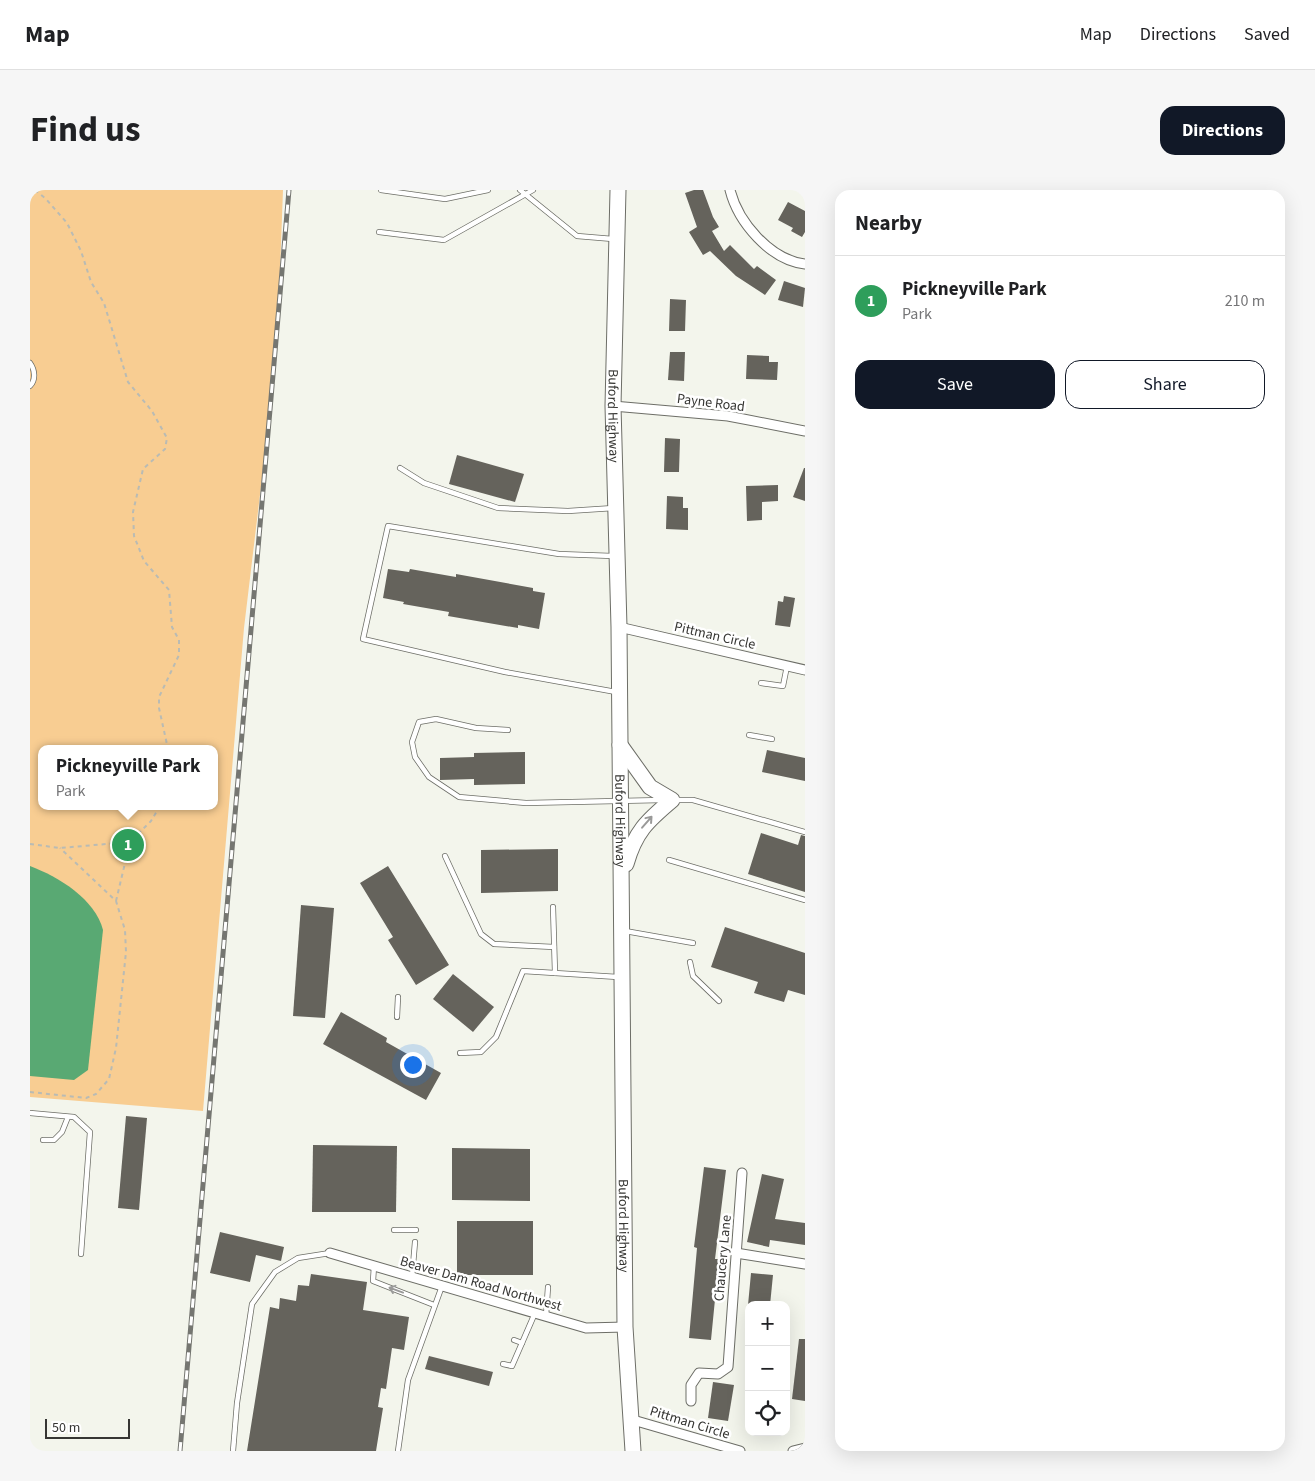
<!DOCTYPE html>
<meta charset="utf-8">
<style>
:root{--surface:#fff;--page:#f6f6f6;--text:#202124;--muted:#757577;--line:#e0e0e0;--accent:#111827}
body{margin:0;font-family:"Source Sans 3",sans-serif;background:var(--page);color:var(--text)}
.controls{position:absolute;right:15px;bottom:15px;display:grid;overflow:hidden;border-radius:10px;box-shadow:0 5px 20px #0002}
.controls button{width:45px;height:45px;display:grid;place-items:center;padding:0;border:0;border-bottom:1px solid var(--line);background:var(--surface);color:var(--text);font:25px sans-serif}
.scale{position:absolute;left:15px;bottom:12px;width:85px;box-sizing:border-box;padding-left:5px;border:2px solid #363633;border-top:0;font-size:14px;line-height:18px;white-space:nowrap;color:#363633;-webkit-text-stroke:4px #fff;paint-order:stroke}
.you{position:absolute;left:382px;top:874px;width:18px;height:18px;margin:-12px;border:4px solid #fff;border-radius:50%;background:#1a73e8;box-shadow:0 0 0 8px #1a73e833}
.badge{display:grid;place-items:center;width:32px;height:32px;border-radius:50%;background:var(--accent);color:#fff;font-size:16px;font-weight:700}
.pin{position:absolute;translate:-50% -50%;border:2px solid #fff;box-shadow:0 1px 5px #0006}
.popup{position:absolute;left:8px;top:555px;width:180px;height:65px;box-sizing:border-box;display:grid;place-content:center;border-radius:10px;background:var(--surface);filter:drop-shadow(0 1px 4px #0005);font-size:16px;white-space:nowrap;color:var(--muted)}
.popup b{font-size:19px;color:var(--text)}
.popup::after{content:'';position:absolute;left:50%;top:100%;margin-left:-10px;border:10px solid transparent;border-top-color:var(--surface)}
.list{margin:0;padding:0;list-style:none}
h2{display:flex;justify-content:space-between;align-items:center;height:65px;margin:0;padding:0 20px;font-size:21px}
h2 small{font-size:16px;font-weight:400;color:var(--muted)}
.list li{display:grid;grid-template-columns:32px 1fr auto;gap:15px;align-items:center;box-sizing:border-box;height:90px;padding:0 20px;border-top:1px solid var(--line)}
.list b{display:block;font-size:19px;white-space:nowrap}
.list p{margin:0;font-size:16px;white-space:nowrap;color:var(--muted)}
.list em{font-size:16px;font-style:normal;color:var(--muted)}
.actions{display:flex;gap:10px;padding:15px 20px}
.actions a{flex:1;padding:11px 0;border:1px solid var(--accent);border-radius:15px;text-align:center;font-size:18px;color:var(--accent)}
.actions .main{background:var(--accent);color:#fff}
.icon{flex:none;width:28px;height:28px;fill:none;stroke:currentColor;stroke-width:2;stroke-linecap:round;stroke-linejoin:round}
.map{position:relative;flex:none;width:775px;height:1261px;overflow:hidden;border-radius:15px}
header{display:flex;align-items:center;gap:30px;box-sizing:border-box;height:70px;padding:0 25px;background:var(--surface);border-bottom:1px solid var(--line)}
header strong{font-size:24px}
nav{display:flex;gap:28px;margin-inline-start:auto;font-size:18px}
.intro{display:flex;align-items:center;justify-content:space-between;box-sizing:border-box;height:120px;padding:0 30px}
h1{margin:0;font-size:35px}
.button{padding:12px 22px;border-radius:15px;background:var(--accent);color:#fff;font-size:18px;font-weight:700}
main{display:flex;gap:30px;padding:0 30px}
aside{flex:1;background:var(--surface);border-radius:15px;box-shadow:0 5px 20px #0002}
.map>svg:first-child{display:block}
.green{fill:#f8cd92;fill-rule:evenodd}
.water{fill:#59a973}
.building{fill:#65635c}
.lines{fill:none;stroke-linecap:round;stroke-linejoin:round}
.lane-casing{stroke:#6d6e67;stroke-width:6}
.street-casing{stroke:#6d6e67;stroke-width:11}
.primary-casing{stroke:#6d6e67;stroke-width:17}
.path{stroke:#b9bbb4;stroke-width:2;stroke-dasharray:4 4;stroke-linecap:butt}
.lane{stroke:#fff;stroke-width:4.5}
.street{stroke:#fff;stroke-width:9}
.primary{stroke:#fff;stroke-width:15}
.rail-casing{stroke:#757671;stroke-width:5}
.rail{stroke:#fff;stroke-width:3;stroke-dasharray:9;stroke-linecap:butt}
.oneway{stroke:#9a9a99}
.labels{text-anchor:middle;stroke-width:5;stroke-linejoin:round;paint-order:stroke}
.street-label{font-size:14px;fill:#363633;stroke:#fff}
</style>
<header>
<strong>Map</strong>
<nav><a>Map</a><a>Directions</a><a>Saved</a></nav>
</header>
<div class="intro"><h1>Find us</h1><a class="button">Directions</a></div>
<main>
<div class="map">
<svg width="775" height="1261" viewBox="0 0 775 1261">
<rect width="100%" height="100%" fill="#f3f5ec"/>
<path class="green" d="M 0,0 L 253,0 L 247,163 L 214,438 L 173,921 L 0,907 ZM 12,559 L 184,559 L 184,616 L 12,616 Z"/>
<path class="water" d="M 0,676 C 29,687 65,709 73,740 L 58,880 L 44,890 L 0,886 Z"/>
<g class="building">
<polygon points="664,0 673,0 683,27 689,37 682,41 694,61 700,55 724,79 727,76 746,90 735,105 706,86 680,61 673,65 659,42 667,37 655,3"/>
<polygon points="758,12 775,21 775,42 772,47 761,41 763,38 748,30"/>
<polygon points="754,91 775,98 773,117 748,110"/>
<polygon points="640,109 656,110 655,141 639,141"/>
<polygon points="640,162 655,162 654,191 638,190"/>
<polygon points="717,165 739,166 739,172 748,172 747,190 716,189"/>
<polygon points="635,248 650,249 649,282 634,282"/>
<polygon points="427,265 494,284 485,312 419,294"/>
<polygon points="774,278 775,278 775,311 763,307"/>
<polygon points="748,295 748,311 732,312 732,330 717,331 716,296"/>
<polygon points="637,306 653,307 653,318 658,318 658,340 636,339"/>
<polygon points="358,379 379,382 380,379 426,387 426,384 503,398 503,401 515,403 509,439 488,435 488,438 418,426 419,422 373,414 374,412 353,408"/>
<polygon points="754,406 765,408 760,437 745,435 748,411 753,412"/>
<polygon points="737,560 775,568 775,591 732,582"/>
<polygon points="495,562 495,594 444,595 444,589 410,590 410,568 444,567 444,563"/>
<polygon points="731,643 768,655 771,645 775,646 775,702 718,684"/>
<polygon points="528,659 528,701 451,703 451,660"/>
<polygon points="358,676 419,775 386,795 358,750 363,747 330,693"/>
<polygon points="271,715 304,718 295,828 263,826"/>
<polygon points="695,737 775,763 775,805 758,800 754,812 724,803 728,792 681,777"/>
<polygon points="423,784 464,817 443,842 403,809"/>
<polygon points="311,822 357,848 356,852 411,883 396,910 293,854"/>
<polygon points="96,926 117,928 109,1020 88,1018"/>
<polygon points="283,955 367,956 366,1022 282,1022"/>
<polygon points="422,958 500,959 500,1011 422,1010"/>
<polygon points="674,977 696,980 685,1069 689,1069 681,1150 659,1148 667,1058 664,1057"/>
<polygon points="732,984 754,989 745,1029 775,1033 775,1055 740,1050 739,1057 717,1052"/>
<rect x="427" y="1031" width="76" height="54"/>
<polygon points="190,1042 254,1057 251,1071 226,1065 220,1092 180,1083"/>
<polygon points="721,1083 743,1085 740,1115 718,1115"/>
<polygon points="281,1084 337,1092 333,1120 379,1127 374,1160 362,1158 356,1199 351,1198 348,1217 353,1218 346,1261 217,1261 240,1117 249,1119 250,1108 266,1111 268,1095 279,1096"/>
<polygon points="769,1149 775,1149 775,1211 762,1209"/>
<polygon points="399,1166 463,1182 459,1196 395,1179"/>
<polygon points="683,1192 704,1195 698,1231 678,1228"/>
</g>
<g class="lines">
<defs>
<g id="lane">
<polyline points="351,0 415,9 458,0"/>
<polyline points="490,0 547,46 583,49"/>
<polyline points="349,42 414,50 503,0"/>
<path d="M 0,173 C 5,180 6,190 0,196"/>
<polyline points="370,278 394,293 468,318 538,321 584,318"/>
<polyline points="583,366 529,364 358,336 333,449 475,482 586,502"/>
<polyline points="731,493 753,496 757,476"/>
<polyline points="478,540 446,538 406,529 389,532 382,552 385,567 399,587 429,607 496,613 633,610"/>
<polyline points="719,545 742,549"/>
<polyline points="645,610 663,610 775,642"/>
<polyline points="415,666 451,744 464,754 524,757"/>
<polyline points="639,670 775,710"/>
<polyline points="523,717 525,783"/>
<polyline points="595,741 663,753"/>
<polyline points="660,772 663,786 689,811"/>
<polyline points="367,827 368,807"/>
<polyline points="430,863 451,862 466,847 493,781 588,787"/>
<polyline points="0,923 44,927 60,942 51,1064"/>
<polyline points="13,950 24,950 32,942 38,927"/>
<polyline points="364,1040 386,1040"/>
<polyline points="344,1076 343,1091 404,1115"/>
<polyline points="382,1087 385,1052"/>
<polyline points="516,1126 518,1097"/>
<polyline points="484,1150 492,1153 505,1123"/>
<polyline points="473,1174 482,1176 492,1153"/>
<polyline points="203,1261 207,1213 222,1114 245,1082 268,1068 300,1063"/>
<polyline points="368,1261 378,1190 412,1096"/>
</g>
<g id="street">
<path d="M 700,0 C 708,32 740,70 775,74"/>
<polyline points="583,216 698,226 775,241"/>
<polyline points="589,437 775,480"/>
<polyline points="300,1063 556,1138 595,1137"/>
<polyline points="706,1063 775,1074"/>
<polyline points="661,1211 661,1195 669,1183 688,1184 698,1177 712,983"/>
<polyline points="603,1230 710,1261"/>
<polyline points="763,1261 775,1258"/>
</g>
<g id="primary">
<path id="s1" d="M 588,0 L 583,216 L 589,437 L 595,1137 L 603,1261"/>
<path d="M 590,555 L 620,597 L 642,610 C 617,631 605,642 596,674"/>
</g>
</defs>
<use href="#lane" class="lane-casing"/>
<use href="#street" class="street-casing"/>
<use href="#primary" class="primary-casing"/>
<g class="path">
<polyline points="5,0 16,9 37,33 51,61 61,92 74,113 98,192 122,221 137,248 135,259 113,279 103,322 104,346 114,371 139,400 142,437 149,450 149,465 129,507 129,518 138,559"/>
<polyline points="0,654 30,658 100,652"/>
<polyline points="86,711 100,652 121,631 130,616"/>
<polyline points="0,902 56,908 66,904 79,889 86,858 96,762 95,740 86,711 30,658"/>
</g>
<use href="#lane" class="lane"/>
<use href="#street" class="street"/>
<use href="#primary" class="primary"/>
<defs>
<polyline id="rail" points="150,1261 259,0"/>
</defs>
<use href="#rail" class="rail-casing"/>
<use href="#rail" class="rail"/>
</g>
<defs><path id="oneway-shaft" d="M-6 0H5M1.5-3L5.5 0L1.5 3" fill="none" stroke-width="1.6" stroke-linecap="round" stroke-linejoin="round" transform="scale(1.25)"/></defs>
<g class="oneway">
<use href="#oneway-shaft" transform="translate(617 632) rotate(-49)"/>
<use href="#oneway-shaft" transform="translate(366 1100) rotate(-160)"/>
</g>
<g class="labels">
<g class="street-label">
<text transform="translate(681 212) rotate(7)" y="5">Payne Road</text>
<text dy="5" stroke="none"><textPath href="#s1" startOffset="226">Buford Highway</textPath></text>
<text transform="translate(685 445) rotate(13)" y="5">Pittman Circle</text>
<text dy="5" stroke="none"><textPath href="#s1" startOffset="631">Buford Highway</textPath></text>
<text dy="5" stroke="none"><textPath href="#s1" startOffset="1036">Buford Highway</textPath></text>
<text transform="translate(692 1068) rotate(-85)" y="5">Chaucery Lane</text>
<text transform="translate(451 1093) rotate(16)" y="5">Beaver Dam Road Northwest</text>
<text transform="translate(660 1232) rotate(17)" y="5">Pittman Circle</text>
</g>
</g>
</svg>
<div class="controls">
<button>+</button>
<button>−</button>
<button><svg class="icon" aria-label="locate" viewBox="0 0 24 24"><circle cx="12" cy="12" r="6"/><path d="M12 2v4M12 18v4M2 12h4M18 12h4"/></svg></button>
</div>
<div class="scale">50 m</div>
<div class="you"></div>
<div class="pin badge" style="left:98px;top:655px;background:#2e9e5b">1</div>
<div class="popup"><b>Pickneyville Park</b>Park</div>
</div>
<aside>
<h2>Nearby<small></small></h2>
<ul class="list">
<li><span class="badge" style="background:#2e9e5b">1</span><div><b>Pickneyville Park</b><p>Park</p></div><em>210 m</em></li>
</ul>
<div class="actions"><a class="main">Save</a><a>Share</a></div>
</aside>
</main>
